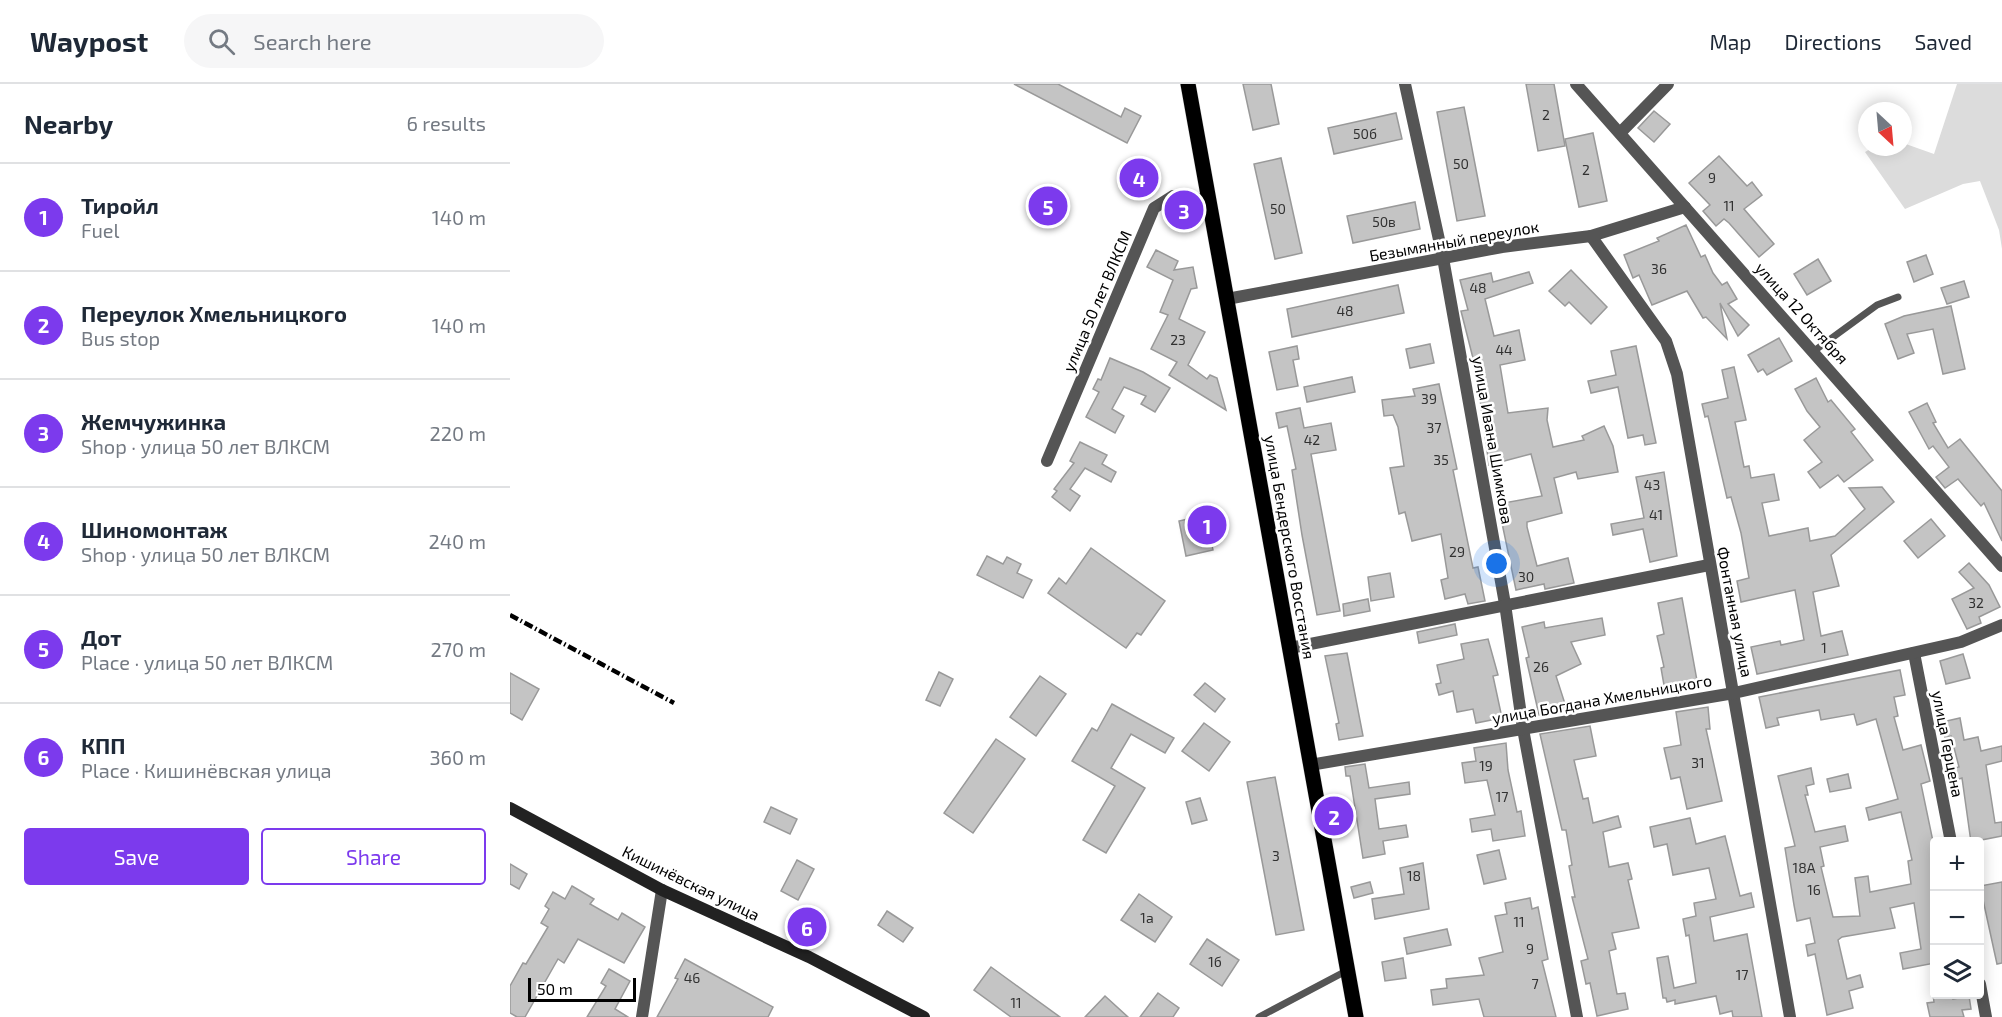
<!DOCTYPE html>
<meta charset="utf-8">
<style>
:root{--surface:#fff;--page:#f6f6f7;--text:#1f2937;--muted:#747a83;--line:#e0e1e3;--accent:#7c3aed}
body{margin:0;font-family:"Exo 2",sans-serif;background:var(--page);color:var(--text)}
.controls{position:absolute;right:18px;bottom:18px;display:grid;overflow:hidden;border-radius:6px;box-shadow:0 3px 15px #0003}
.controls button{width:54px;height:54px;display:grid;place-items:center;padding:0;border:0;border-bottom:2px solid var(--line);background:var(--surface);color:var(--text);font:30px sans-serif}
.compass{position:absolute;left:1348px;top:18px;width:54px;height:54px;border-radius:50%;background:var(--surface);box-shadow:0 3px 15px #0003;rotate:154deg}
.scale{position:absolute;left:18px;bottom:15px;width:108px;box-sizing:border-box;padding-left:6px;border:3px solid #000;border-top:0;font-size:16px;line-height:21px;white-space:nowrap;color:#000;-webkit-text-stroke:4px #fff;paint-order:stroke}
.you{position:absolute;left:987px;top:480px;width:21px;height:21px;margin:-15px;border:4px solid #fff;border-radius:50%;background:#1a73e8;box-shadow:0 0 0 9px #1a73e833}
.badge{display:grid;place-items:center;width:39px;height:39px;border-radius:50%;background:var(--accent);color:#fff;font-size:20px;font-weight:700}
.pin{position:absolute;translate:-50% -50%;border:3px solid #fff;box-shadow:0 2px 6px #0006}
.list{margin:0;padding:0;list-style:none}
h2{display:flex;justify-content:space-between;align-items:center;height:78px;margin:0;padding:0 24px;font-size:26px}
h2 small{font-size:20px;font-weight:400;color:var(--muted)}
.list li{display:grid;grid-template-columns:39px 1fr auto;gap:18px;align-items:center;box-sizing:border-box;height:108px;padding:0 24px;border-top:2px solid var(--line)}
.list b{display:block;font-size:22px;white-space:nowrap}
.list p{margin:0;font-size:20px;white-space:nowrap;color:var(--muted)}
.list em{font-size:20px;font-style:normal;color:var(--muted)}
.actions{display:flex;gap:12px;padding:18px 24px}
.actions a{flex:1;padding:14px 0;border:2px solid var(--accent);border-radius:6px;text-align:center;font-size:21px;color:var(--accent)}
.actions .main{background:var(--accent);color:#fff}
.icon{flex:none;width:33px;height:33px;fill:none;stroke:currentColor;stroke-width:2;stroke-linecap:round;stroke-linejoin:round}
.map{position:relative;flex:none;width:1492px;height:933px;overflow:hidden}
header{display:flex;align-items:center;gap:36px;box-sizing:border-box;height:84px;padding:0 30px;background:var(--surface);border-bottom:2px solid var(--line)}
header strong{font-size:28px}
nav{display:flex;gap:33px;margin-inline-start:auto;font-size:21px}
.search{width:420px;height:54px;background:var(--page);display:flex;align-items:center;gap:15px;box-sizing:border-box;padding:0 21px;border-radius:33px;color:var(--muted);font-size:22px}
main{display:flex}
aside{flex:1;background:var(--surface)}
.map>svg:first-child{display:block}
.green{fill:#dcdcdc}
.building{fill:#c4c4c4;stroke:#999;stroke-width:1.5}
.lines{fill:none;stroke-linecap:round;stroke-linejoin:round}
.primary-casing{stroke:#dbdbdb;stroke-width:16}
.lane{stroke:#555;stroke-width:7}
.street{stroke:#555;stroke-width:12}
.secondary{stroke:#222;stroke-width:12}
.primary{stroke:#000;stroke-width:15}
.rail{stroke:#000;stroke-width:4.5;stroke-dasharray:9 3 1.5 3;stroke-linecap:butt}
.labels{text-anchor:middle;stroke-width:5;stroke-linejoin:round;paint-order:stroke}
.number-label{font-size:14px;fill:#313131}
.street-label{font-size:16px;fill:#000;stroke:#fff}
</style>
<header>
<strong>Waypost</strong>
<div class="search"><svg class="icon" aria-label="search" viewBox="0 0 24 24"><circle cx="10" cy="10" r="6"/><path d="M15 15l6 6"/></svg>Search here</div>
<nav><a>Map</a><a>Directions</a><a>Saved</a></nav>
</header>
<main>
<aside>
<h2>Nearby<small>6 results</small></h2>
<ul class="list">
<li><span class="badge">1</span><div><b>Тиройл</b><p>Fuel</p></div><em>140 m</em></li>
<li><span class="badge">2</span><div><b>Переулок Хмельницкого</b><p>Bus stop</p></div><em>140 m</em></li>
<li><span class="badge">3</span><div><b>Жемчужинка</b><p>Shop · улица 50 лет ВЛКСМ</p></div><em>220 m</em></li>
<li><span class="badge">4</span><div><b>Шиномонтаж</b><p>Shop · улица 50 лет ВЛКСМ</p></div><em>240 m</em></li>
<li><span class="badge">5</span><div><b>Дот</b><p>Place · улица 50 лет ВЛКСМ</p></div><em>270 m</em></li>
<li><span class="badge">6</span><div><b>КПП</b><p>Place · Кишинёвская улица</p></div><em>360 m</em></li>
</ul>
<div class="actions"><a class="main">Save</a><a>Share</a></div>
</aside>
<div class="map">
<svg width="1492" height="933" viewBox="0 0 1492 933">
<rect width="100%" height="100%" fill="#fff"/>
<polygon class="green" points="1447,0 1492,0 1492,165 1489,146 1470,97 1453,100 1395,125 1355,68 1364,63 1393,63 1393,59 1424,70"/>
<g class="building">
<polygon points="504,0 548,0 611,33 615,24 631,32 617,59"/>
<polygon points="733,0 761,0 769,40 743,46"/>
<polygon points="1016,0 1044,0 1055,62 1028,67"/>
<polygon points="954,23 975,132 947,137 927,28"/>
<polygon points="1144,27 1160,40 1144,58 1128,44"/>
<polygon points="886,29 892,55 824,70 818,44"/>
<polygon points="1083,49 1097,117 1069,123 1055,55"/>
<polygon points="1209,72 1237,102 1242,98 1252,111 1234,125 1264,160 1249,173 1219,139 1214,135 1206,142 1193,127 1200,121 1179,99"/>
<polygon points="771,74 792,169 765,175 744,80"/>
<polygon points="905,118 910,145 843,159 837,132"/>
<polygon points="1176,141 1191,173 1195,171 1203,189 1212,201 1217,198 1227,215 1218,220 1239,241 1228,252 1210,219 1217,255 1196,233 1193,234 1177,207 1142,221 1129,191 1123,194 1114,171 1149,157 1147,154"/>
<polygon points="646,166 668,177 664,186 683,183 687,204 681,205 669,235 695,248 678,281 697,295 700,291 707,294 716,326 659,291 667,278 641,265 658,231 650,228 663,196 637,183"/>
<polygon points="1416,171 1423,190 1404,198 1397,178"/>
<polygon points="1308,175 1321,197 1297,211 1284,190"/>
<polygon points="1061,186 1097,223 1081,240 1059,218 1055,222 1039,207"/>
<polygon points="1019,188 1023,199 975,215 984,252 1009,246 1015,276 990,281 998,329 1038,324 1037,336 1043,363 1074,356 1072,352 1094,342 1103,362 1108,388 1068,395 1066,388 1044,394 1052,429 1017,438 1017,443 1027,482 1058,474 1064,499 1035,505 1034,500 1006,506 988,420 1032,412 1021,370 979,381 966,286 951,227 958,226 950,196 981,189 983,198"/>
<polygon points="1454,197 1459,213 1437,220 1431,204"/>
<polygon points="888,201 894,229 782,253 777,225"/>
<polygon points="1441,222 1455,285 1433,290 1423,245 1397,250 1404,269 1388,275 1375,240 1394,232"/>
<polygon points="1269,254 1282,277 1257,291 1253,285 1248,288 1238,271"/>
<polygon points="920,260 924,279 900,284 896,265"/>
<polygon points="787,262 789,275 783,276 788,302 767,306 759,268"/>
<polygon points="1126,262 1146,359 1135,361 1133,351 1118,354 1108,303 1081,309 1078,297 1106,291 1101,267"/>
<polygon points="600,274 633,288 660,304 645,328 631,320 636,312 614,303 602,325 614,332 605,349 576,333 589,308 583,305 588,295 591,296"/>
<polygon points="1224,283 1236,336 1225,338 1234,383 1239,382 1241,394 1264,390 1269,416 1252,419 1259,452 1298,444 1300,457 1325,452 1355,425 1339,404 1372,403 1384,418 1321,471 1329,502 1303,508 1311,552 1332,547 1338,571 1247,590 1241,563 1270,557 1271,561 1294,556 1285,506 1231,518 1227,497 1239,494 1231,449 1221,413 1217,414 1198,332 1195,333 1192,320 1218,314 1212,286"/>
<polygon points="842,293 845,308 797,318 794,303"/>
<polygon points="1306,294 1318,318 1321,316 1345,345 1341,348 1363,376 1334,398 1328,391 1310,404 1298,388 1312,378 1294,356 1310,343 1297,327 1285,305"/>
<polygon points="929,300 947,385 943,386 963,484 968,483 975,517 958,520 955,510 935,515 931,496 938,494 931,450 902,457 895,428 889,430 880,384 894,382 888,343 883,331 874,332 872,316 905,312 903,305"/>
<polygon points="1417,319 1426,338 1423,339 1438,364 1450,355 1492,407 1492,457 1474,419 1471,422 1448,395 1435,404 1426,393 1439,383 1423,362 1419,365 1399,328"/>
<polygon points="790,324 794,344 821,339 826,366 801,370 830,527 807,531 792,451 782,386 786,385 777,342 769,344 766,329"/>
<polygon points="570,358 597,371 592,380 606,388 601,398 575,384 560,405 570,412 560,427 542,413 547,407 544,405 564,379 560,377"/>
<polygon points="1154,388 1167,472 1140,478 1133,445 1103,451 1101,440 1134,434 1126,393"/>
<polygon points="695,431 703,466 676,472 669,437"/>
<polygon points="1421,435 1435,452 1408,474 1394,457"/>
<polygon points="581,464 655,517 631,551 627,549 616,564 538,509 549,494 556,500"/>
<polygon points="477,472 493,480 497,473 511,480 507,489 522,496 513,514 467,491"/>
<polygon points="1459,479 1479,501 1490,523 1469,533 1471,539 1457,545 1442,515 1464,504 1449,488"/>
<polygon points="880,489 884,513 861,517 858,493"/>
<polygon points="1172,514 1188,602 1155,607 1151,584 1154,583 1147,552 1154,550 1148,519"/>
<polygon points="858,515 860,527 834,532 833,520"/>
<polygon points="1092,534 1095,551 1061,558 1071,580 1046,592 1056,623 1029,631 1016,574 1019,573 1012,543 1034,538 1035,544"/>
<polygon points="945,540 947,551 909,559 907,548"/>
<polygon points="978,555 988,591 983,592 992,634 966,639 963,625 947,628 943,607 929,611 926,600 931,599 927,581 954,575 951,560"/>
<polygon points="837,569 853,652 829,656 826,640 829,639 815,572"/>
<polygon points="1453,570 1460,594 1436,600 1430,577"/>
<polygon points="1390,586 1395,611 1384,613 1388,632 1384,633 1393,666 1411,661 1420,697 1411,700 1425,767 1425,879 1393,885 1390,869 1411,865 1404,819 1380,824 1385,844 1332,853 1328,856 1337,895 1350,891 1353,903 1339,907 1343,924 1317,931 1305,870 1298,872 1296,861 1305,859 1300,834 1287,837 1284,821 1275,764 1285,762 1268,692 1301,684 1304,700 1296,702 1298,711 1295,711 1305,748 1335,742 1338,757 1310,763 1314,782 1311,783 1323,833 1350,832 1345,794 1358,792 1360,808 1401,800 1398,777 1402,776 1391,728 1359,736 1356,724 1388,715 1366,635 1347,641 1344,630 1311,636 1309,626 1267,634 1269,641 1256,644 1249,613"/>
<polygon points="429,588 443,595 430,622 416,616"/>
<polygon points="0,589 29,605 12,636 0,629"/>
<polygon points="530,592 556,610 526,652 500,633"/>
<polygon points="695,599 715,615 705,628 684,611"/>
<polygon points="602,620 664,654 655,669 621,650 601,684 635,704 596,769 573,756 605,702 562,677 582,644 587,647"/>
<polygon points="1198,623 1200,645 1196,645 1212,717 1177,725 1170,693 1161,695 1154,664 1171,661 1166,628"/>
<polygon points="1450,634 1454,656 1468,653 1471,667 1492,662 1492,677 1476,681 1485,739 1492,738 1492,752 1461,758 1452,694 1443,697 1440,685 1449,683 1441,652 1435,654 1432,638"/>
<polygon points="694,639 720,658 699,687 672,667"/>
<polygon points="1080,642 1086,672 1064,676 1073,715 1078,714 1083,739 1108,732 1111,743 1093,748 1099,783 1118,779 1122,795 1118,796 1129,844 1102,849 1106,865 1099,867 1107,910 1115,909 1118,925 1087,932 1080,899 1076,900 1071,877 1078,875 1062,813 1065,813 1059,782 1062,781 1056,746 1052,746 1030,650"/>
<polygon points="486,655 515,675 463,749 434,729"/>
<polygon points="996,659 998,686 1007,728 1011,727 1015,752 983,757 981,745 962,748 960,735 985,731 977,696 955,699 952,679 966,677 964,664"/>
<polygon points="855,680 859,704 899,698 900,710 865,715 869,745 896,741 898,753 873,757 875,770 853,774 840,692 836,692 835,683"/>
<polygon points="1338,690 1341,704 1320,708 1317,695"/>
<polygon points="765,693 794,846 766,851 737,698"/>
<polygon points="690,714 697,736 682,740 676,718"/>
<polygon points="261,723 287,735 280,750 254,738"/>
<polygon points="1180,734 1186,760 1215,752 1230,812 1241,809 1244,823 1200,833 1204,857 1237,850 1252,933 1223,933 1222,927 1210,930 1206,912 1165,920 1165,916 1157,918 1156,914 1153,914 1147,874 1158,872 1164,904 1186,899 1179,851 1176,852 1173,835 1186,832 1184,819 1206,815 1199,784 1163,791 1157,760 1144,763 1140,743"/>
<polygon points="989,766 996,795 974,800 967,771"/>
<polygon points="287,776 304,785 288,816 271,807"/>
<polygon points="913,779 919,825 865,835 862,815 894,810 890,784"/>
<polygon points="0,780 17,790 9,805 0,800"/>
<polygon points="860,798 863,809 844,814 841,803"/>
<polygon points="1492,798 1492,879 1487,880 1470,802"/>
<polygon points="62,802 84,815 80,820 108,836 112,829 135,843 114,879 68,855 54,879 48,875 15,933 7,933 0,929 0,902 13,879 16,880 38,843 31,839 39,825 35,822 43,808 55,815"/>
<polygon points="629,810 662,833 645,858 611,836"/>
<polygon points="1020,814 1022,825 1028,823 1038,875 1032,877 1046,933 974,933 969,915 923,921 921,906 937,904 936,895 974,891 969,874 993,868 985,832 997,830 995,819"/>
<polygon points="377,827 403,844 393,858 368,841"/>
<polygon points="293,829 305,835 303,838 309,842 303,854 285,844"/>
<polygon points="937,845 941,861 897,870 894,854"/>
<polygon points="697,855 729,876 712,902 680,880"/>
<polygon points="893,874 896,894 875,897 872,878"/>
<polygon points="175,875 263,923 258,933 147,933 168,895 165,894"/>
<polygon points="481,883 550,933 501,933 464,906"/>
<polygon points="99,885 120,897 105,925 118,933 77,933 96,902 91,899"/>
<polygon points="648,909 669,924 663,933 630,933"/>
<polygon points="1423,910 1443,910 1443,915 1459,912 1461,925 1452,926 1454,933 1420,933 1417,919 1424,918"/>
<polygon points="595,912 618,933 575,933"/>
</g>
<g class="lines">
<defs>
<polyline id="primary" points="678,0 846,933"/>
</defs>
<use href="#primary" class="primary-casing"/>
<g class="lane">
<polyline points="1304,267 1367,221 1388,213"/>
<polyline points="749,933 838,886"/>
</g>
<g class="street">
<polyline points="895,0 933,174 995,520 1013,645 1067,933"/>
<polyline points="1066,0 1492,482"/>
<polyline points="1110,49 1158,0"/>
<polyline points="1081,152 1156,257 1167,290 1280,933"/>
<polyline points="717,215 992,163 1081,152 1175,123"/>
<polyline points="537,377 644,124 663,112 699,117"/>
<polyline points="780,564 1199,481"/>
<polyline points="1404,569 1441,758"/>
<polyline points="800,681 1224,609 1451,558 1492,541"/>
<polyline points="1470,900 1476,933"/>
<polyline points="132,933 152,806"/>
</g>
<polyline class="secondary" points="0,724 152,806 299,873 414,933"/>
<use href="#primary" class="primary"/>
<polyline class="rail" points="0,531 164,619"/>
</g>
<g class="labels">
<g class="number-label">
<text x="1036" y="36">2</text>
<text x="855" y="55">50б</text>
<text x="951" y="85">50</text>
<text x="1076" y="91">2</text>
<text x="1202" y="99">9</text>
<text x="1219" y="127">11</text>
<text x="768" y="130">50</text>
<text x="874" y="143">50в</text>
<text x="1149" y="190">36</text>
<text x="968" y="209">48</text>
<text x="835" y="232">48</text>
<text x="668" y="261">23</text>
<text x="994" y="271">44</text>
<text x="919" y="320">39</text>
<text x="924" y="349">37</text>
<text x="802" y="361">42</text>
<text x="931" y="381">35</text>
<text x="1142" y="406">43</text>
<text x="1146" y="436">41</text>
<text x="947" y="473">29</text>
<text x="1016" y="498">30</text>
<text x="1466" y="524">32</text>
<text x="1314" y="569">1</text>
<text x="1031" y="588">26</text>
<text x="1188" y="684">31</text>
<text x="976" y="687">19</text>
<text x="992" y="718">17</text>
<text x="766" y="777">3</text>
<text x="1294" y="789">18А</text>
<text x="904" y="797">18</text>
<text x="1304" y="811">16</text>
<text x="637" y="839">1а</text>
<text x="1009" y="843">11</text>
<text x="1020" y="870">9</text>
<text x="705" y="883">1б</text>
<text x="1232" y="896">17</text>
<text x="182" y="899">46</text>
<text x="1025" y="905">7</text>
<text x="506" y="924">11</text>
</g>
<g class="street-label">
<text transform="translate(944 157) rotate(-10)" y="6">Безымянный переулок</text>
<text transform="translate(587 217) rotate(-67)" y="6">улица 50 лет ВЛКСМ</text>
<text transform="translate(1292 229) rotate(48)" y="6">улица 12 Октября</text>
<text transform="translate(983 356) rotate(80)" y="6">улица Ивана Шимкова</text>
<text transform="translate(780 463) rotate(80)" y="6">улица Бендерского Восстания</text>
<text transform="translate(1225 528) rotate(79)" y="6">Фонтанная улица</text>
<text transform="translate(1092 615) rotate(-10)" y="6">улица Богдана Хмельницкого</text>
<text transform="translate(1438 660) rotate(79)" y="6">улица Герцена</text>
<text transform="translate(181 799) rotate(26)" y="6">Кишинёвская улица</text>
</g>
</g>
</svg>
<div class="controls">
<button>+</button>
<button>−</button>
<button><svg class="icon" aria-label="layers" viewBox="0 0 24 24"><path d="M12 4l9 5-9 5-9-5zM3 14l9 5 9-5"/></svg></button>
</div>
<svg class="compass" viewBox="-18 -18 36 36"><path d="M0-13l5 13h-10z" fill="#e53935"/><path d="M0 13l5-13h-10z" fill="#747a83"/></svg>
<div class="scale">50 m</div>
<div class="you"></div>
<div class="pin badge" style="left:697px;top:441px">1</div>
<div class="pin badge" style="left:824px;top:732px">2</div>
<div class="pin badge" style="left:674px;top:126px">3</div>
<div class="pin badge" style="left:629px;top:94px">4</div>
<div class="pin badge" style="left:538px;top:122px">5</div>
<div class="pin badge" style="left:297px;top:843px">6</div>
</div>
</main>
